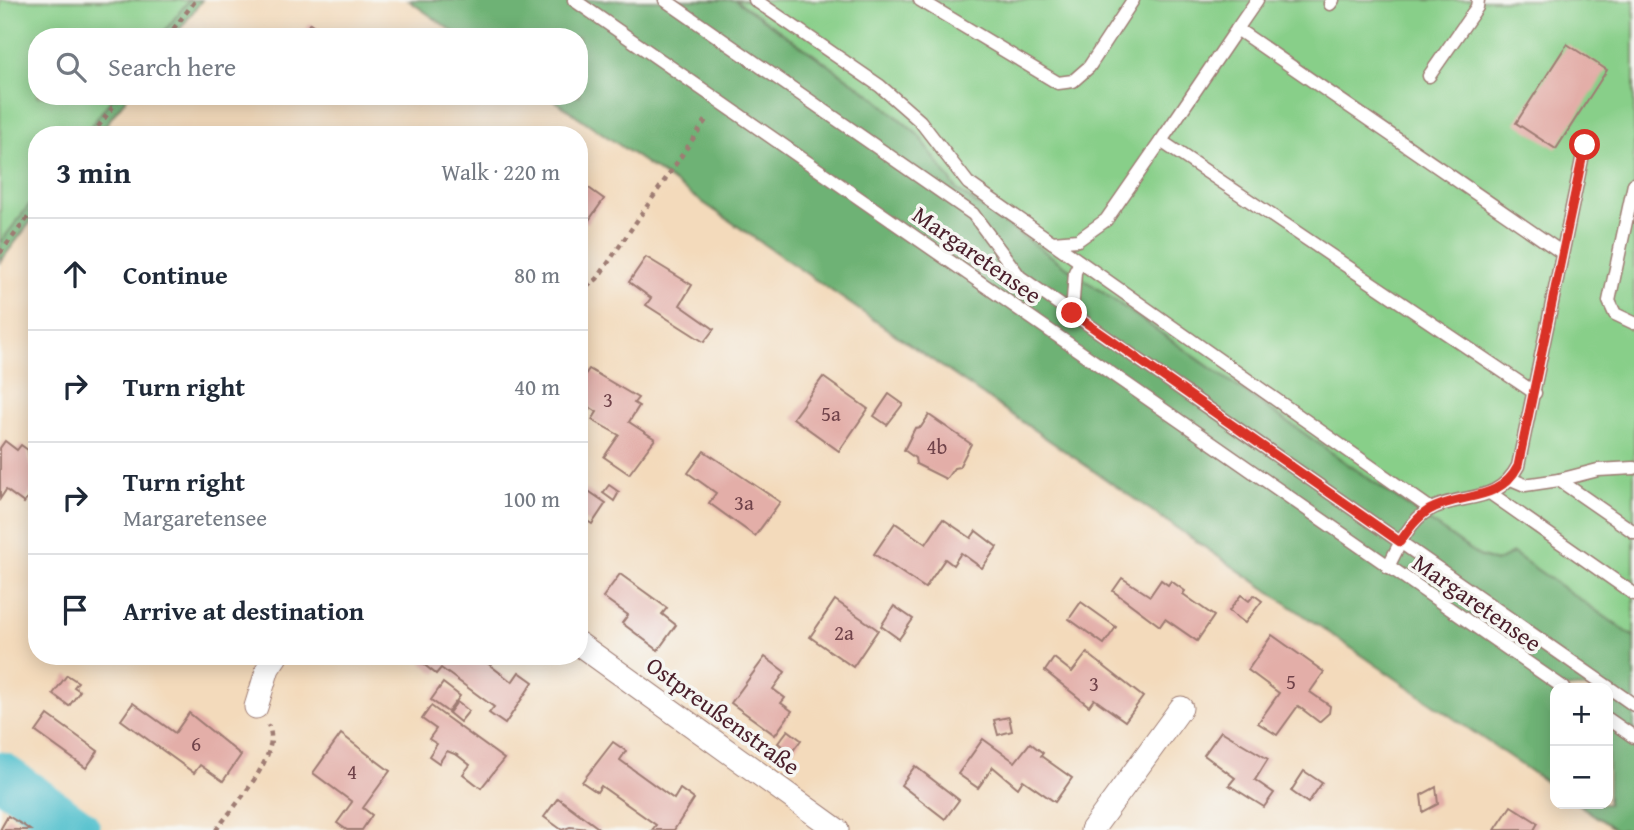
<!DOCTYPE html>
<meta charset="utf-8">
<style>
:root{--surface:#fff;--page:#f6f6f7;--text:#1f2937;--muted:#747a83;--line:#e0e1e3}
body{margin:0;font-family:"Gentium Book Plus",serif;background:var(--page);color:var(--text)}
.controls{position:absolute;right:21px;bottom:21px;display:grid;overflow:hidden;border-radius:14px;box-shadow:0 4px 18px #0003}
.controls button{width:63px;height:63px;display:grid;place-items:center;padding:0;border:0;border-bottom:2px solid var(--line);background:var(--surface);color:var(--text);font:35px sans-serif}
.stop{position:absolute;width:21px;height:21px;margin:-16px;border:5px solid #d93025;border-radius:50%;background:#fff}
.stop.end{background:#d93025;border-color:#fff;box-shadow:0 2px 7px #0008}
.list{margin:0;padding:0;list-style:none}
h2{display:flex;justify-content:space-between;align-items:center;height:91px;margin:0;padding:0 28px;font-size:30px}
h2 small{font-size:23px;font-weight:400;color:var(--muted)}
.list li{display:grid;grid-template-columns:46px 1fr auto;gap:21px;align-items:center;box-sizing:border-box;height:112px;padding:0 28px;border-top:2px solid var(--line)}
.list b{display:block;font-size:26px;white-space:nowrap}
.list p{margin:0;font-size:23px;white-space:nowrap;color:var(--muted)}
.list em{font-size:23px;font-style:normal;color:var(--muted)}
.icon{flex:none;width:38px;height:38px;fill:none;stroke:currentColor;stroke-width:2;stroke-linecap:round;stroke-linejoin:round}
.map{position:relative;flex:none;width:1634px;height:830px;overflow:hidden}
.search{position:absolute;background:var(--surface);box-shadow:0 4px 18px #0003;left:28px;top:28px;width:560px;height:77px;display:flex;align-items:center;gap:18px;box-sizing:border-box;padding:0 24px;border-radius:28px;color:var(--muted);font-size:26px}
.panel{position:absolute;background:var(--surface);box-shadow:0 4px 18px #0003;left:28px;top:126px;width:560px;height:539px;border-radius:28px}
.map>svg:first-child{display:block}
.green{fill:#88cf89;stroke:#69775a;stroke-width:2}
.forest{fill:#6eb275;stroke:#5c6850;stroke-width:2}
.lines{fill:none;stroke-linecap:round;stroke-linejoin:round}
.river{stroke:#54c1ce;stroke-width:47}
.building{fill:#e3aea8}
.lane-casing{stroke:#9e7c73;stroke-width:15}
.street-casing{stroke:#9e7c73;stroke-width:25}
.path{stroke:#9e7c73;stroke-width:4.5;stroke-dasharray:5 5;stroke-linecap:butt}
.lane{stroke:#fff;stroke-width:12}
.street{stroke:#fff;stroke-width:23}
.route{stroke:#d93025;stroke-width:9}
.labels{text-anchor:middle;stroke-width:7;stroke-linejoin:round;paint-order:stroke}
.number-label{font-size:21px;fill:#70434a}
.street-label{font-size:24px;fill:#4a1f2b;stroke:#f6f6f2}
</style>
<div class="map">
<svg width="1634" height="830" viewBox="0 0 1634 830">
<rect width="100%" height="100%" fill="#f6f6f2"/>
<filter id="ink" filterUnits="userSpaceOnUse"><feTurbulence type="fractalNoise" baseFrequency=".0143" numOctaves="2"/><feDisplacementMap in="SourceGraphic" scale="14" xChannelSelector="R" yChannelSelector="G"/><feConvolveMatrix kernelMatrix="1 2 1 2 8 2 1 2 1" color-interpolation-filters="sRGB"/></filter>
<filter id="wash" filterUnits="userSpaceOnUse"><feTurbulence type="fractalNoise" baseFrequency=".00686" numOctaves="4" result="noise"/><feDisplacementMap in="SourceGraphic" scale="28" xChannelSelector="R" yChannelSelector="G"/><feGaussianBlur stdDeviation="1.57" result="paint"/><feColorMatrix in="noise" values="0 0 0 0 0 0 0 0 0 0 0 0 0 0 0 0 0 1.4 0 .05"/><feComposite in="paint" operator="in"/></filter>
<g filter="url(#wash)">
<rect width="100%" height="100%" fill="#f3dabb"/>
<g class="green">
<polygon points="0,0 189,0 160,37 37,37 37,96 114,96 84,135 37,135 37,195 0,243"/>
<polygon points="735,0 1634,0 1634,637 1513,554 1496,562 1479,556 958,191 918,135 873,96"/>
</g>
<g class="forest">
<polygon points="189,0 202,0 174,37 160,37"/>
<polygon points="408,0 735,0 873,96 918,135 958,191 1479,556 1496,562 1513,553 1634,637 1634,830 1616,830 1578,804 1608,804 1608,688 1555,688 1555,788 548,96 579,96 579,37 461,37"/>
<polygon points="114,96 128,96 98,135 84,135"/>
<polygon points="37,195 37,214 0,262 0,243"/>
</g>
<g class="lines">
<polyline class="river" points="0,775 77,830"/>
</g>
<g id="blocks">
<g class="building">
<polygon points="310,23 329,37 301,37"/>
<polygon points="1567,44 1607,70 1556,149 1516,123"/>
<polygon points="579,181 604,199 587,223 579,218"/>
<polygon points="646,257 692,285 680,305 714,329 704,342 646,305 651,298 629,282"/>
<polygon points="589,369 638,398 634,403 639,406 629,422 655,439 629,474 604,457 619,435 592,420 597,412 588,406 579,418 579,383"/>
<polygon points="823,377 868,409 839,451 793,418"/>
<polygon points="889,394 903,404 887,425 874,416"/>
<polygon points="929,415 971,444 959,467 954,468 946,479 916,464 915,458 904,450 915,428 921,427"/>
<polygon points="5,441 17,450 21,445 28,450 30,465 37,470 37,485 24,503 6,490 0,499 0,448"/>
<polygon points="704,451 780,502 755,536 709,503 716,493 688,473"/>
<polygon points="609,485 619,492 614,501 603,493"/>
<polygon points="587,490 606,503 592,524 579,516 579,501"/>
<polygon points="943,519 971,538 976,531 997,547 982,568 961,553 953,565 945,559 925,588 874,554 895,523 926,544"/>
<polygon points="620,574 667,608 662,614 676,625 658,650 622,623 628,615 603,597"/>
<polygon points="1122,578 1150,596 1161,580 1168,585 1171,581 1185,591 1183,594 1214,616 1197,641 1165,619 1160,626 1113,591"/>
<polygon points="1241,595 1249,601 1254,595 1262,601 1245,623 1229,611"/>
<polygon points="835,600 878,630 853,667 810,637"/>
<polygon points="1081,602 1116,627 1104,644 1069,619"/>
<polygon points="894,606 913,619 899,639 881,626"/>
<polygon points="1272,635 1324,672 1310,692 1330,706 1329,713 1319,722 1298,706 1277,735 1258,723 1279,693 1248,670"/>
<polygon points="1087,653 1143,697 1125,721 1094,699 1089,706 1045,671 1054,658 1072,672"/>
<polygon points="427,656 478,656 512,682 519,672 533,682 505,724 489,713 494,707 441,668 436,674 422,663"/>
<polygon points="765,657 785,672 773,689 785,698 781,703 792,711 775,735 731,703"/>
<polygon points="67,675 78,682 74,687 80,691 69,706 53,694"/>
<polygon points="443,683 460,696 448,712 431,700"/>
<polygon points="457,702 469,711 460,722 449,713"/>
<polygon points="133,703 175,733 189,713 241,755 223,781 200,765 194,773 121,720"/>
<polygon points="431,706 504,759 481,788 463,774 470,765 457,755 447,751 439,763 429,756 437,744 429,739 436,729 422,719"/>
<polygon points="48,715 98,751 86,768 36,732"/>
<polygon points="1009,717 1012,731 998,735 994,720"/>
<polygon points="788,730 801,740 791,753 778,743"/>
<polygon points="1221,731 1268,759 1255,780 1274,793 1264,807 1229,785 1235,778 1204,755"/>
<polygon points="341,734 390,771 363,808 372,815 362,830 347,830 337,823 352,802 313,773"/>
<polygon points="983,739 1015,762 1030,743 1043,753 1041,756 1072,778 1055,802 1023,780 1018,788 993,767 978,788 958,774"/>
<polygon points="613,742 626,751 620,760 674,799 680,789 694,799 674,830 652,830 656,825 601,786 597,792 582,782"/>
<polygon points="915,766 959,800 945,819 901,785"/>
<polygon points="1304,771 1322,783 1308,803 1291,791"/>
<polygon points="1436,787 1438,804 1423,812 1421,795"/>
<polygon points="558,798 601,830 570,827 562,830 544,817"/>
<polygon points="1511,806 1538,823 1534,830 1495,830"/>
<polygon points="8,816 23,825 30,830 0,830"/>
</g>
</g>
</g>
<g filter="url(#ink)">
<use href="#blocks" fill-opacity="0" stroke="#9e7c73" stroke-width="2"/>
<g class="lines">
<defs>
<g id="lane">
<polyline points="574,0 1564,688"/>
<polyline points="665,0 973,214 1020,277 1634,705"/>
<polyline points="755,0 880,86 920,121 968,183 1052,242 1078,240 1106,220 1161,141"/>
<polyline points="920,0 1058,83 1073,81 1089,67 1133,0"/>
<polyline points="1257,0 1237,29 1561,252"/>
<polyline points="1330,4 1333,0"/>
<polyline points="1237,29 1161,141 1535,393"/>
<polyline points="1429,76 1477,7 1478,0"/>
<polyline points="1634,184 1609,301 1615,314 1634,323"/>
<polyline points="1052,242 1431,509"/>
<polyline points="1072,313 1075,272 1080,262"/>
<polyline points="1511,479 1525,485 1559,480 1634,532"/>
<polyline points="1559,480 1598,470 1634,468"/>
<polyline points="1490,493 1634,594"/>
<path d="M 1388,567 C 1398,547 1409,521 1429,510 C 1462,492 1497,506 1518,466 L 1585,145"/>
<polyline points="1608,719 1634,737"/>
</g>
<g id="street">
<polyline points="579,644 837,830"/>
<polyline points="256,707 268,668 276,656"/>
<polyline points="1092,830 1181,708"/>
</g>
</defs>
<use href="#lane" class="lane-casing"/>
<use href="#street" class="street-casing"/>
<g class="path">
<polyline points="167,37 196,0"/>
<polyline points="92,135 121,96"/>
<polyline points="0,253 37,206"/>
<polyline points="579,293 597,279 708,117"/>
<path d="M 216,830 C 233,807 284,753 268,725"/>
</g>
<use href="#lane" class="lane"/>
<use href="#street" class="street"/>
</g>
</g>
<g class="lines" filter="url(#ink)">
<path class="route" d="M 1072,313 L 1400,542 C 1408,530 1417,517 1429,510 C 1461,492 1499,503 1518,466 L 1585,145"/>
</g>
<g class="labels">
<g class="number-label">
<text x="608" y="407">3</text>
<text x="831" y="421">5a</text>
<text x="937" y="454">4b</text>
<text x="744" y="510">3a</text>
<text x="844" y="640">2a</text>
<text x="1291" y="689">5</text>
<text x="1094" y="691">3</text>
<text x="196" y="751">6</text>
<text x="352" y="779">4</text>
</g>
<g class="street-label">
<text transform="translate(977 255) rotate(35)" y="8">Margaretensee</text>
<text transform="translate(1477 603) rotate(35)" y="8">Margaretensee</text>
<text transform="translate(723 716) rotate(36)" y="8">Ostpreußenstraße</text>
</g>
</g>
</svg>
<div class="controls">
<button>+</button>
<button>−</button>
</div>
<div class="stop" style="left:1585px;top:145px"></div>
<div class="stop end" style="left:1072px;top:313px"></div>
<div class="search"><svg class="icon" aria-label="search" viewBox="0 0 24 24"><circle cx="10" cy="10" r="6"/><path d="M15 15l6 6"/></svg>Search here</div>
<section class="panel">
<h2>3 min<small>Walk · 220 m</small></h2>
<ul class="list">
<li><svg class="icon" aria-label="ahead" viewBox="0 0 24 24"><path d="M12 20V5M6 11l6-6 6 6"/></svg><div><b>Continue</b></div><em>80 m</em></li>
<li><svg class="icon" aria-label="right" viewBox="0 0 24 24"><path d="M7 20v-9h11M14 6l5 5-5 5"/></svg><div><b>Turn right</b></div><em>40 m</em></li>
<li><svg class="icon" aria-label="right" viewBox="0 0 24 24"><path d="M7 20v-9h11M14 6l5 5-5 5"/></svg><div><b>Turn right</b><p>Margaretensee</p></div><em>100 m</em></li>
<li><svg class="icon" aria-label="arrive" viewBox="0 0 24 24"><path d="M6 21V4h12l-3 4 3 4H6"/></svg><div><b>Arrive at destination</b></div></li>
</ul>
</section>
</div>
